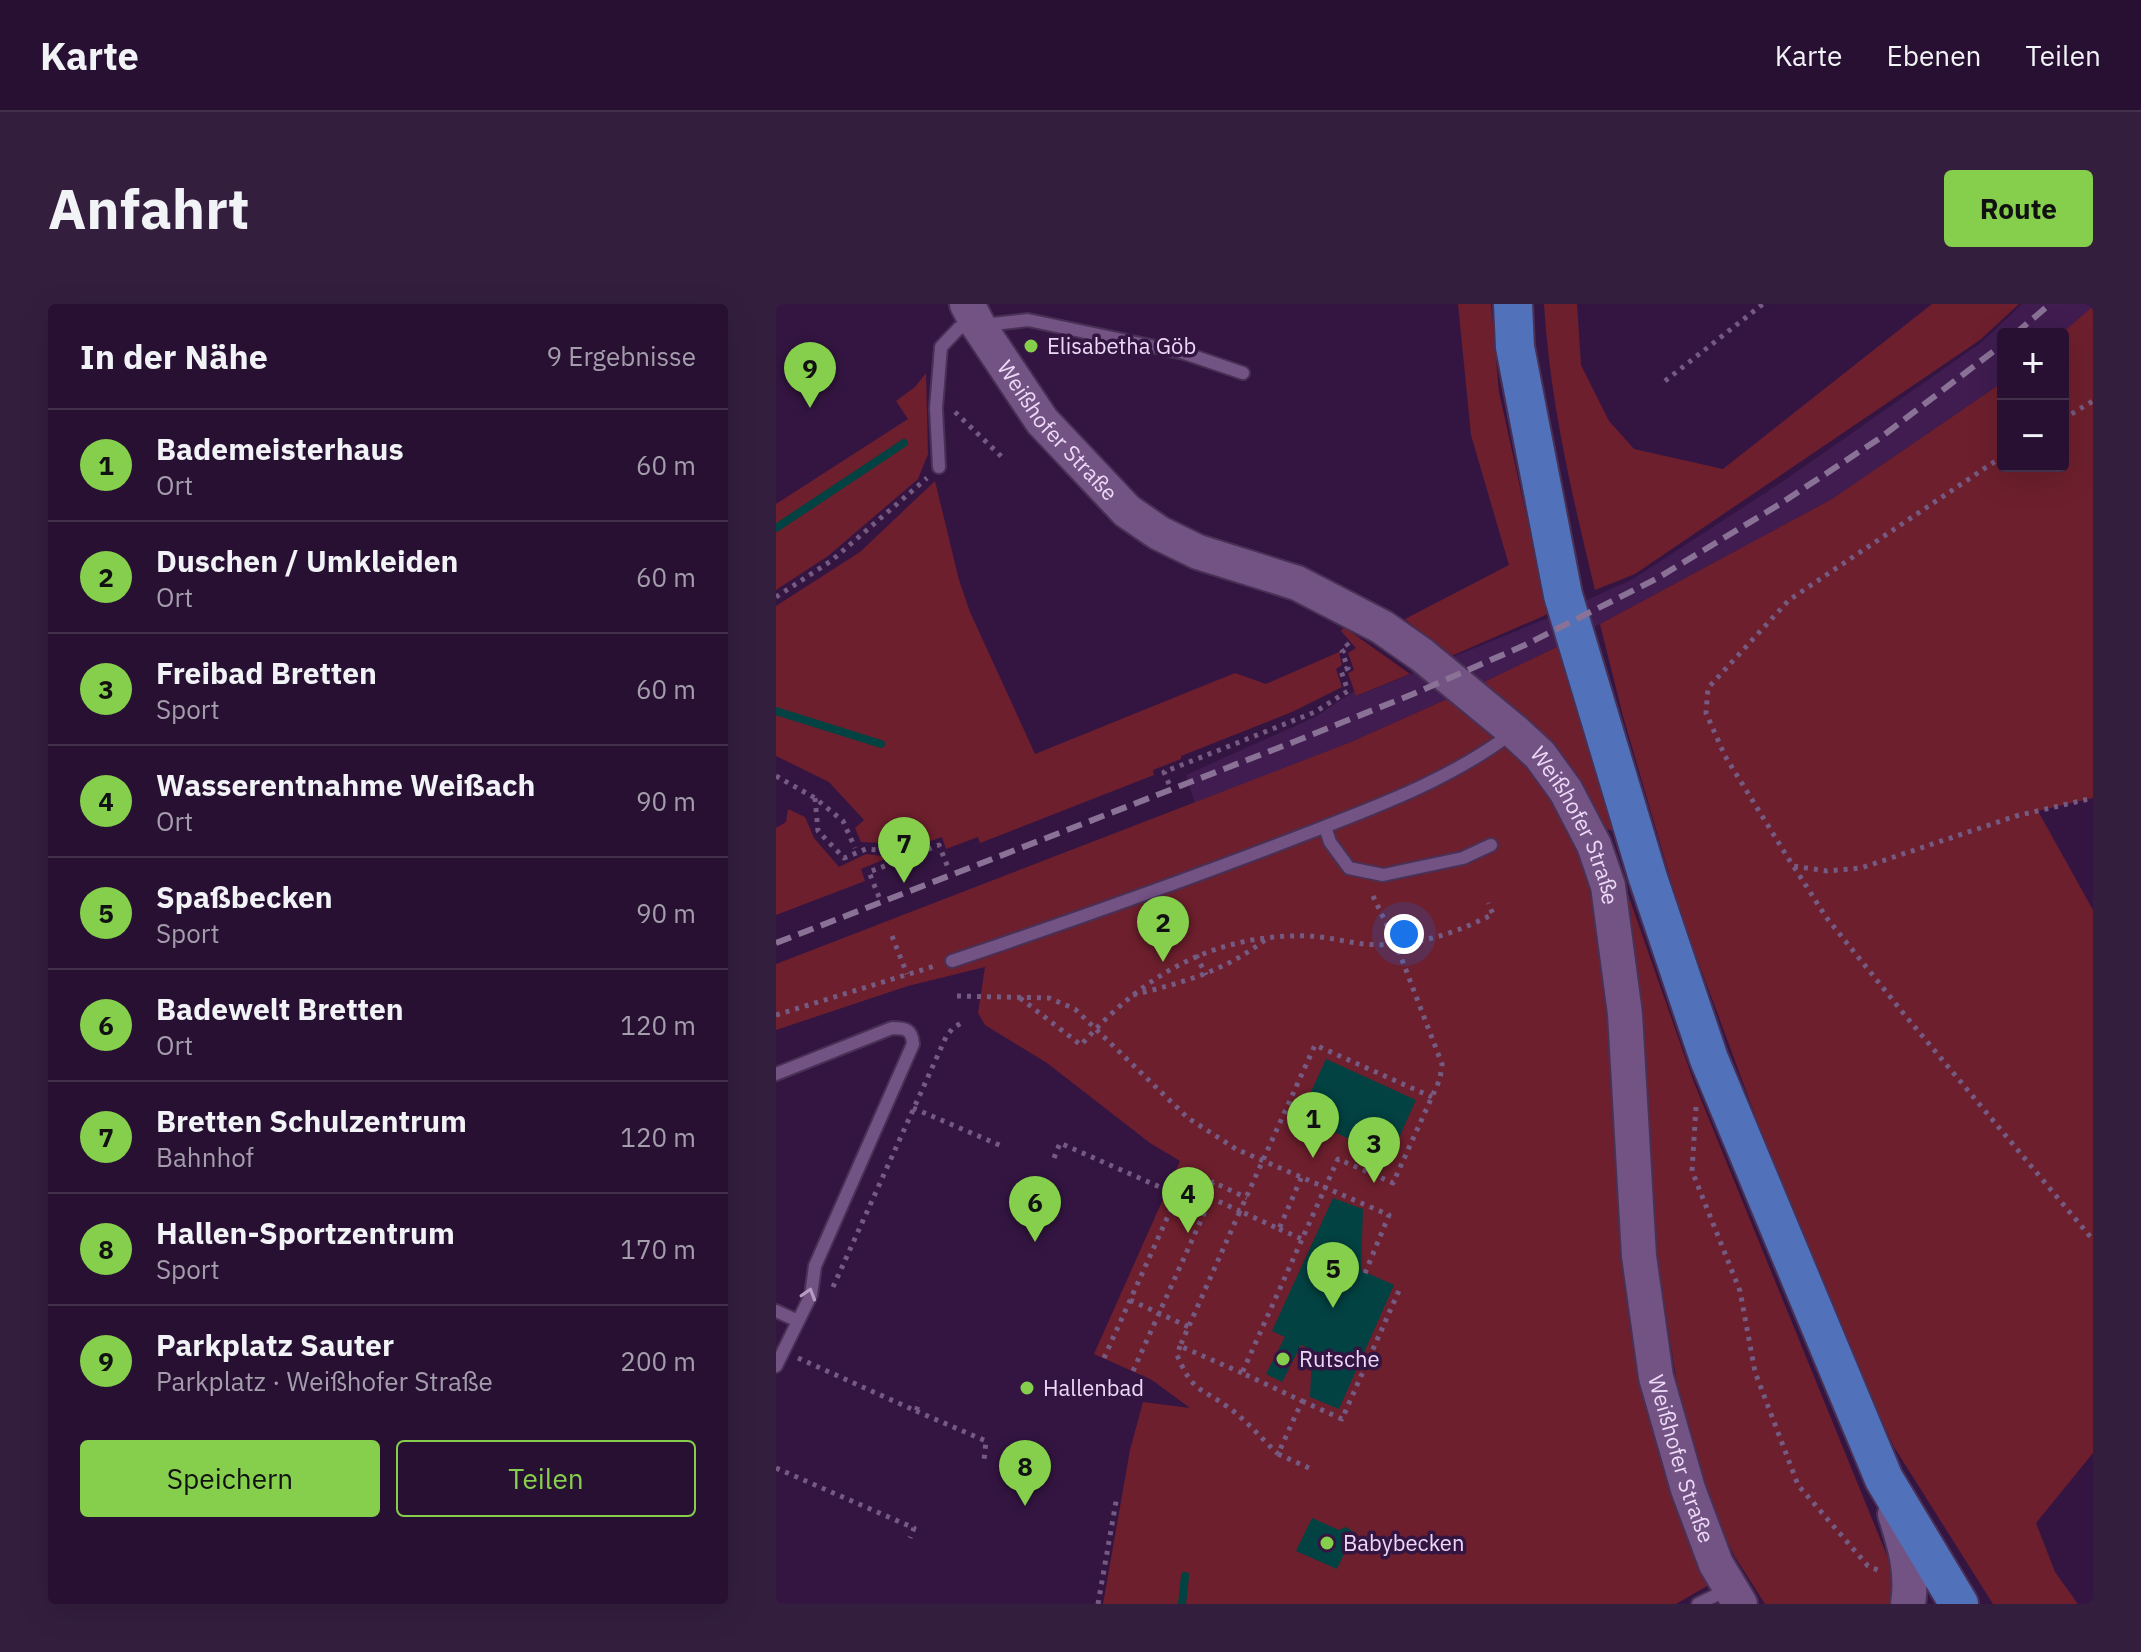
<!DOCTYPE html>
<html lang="de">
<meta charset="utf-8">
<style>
:root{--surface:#271032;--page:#331e3e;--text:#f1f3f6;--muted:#a49dac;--line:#43304d;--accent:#85cf4c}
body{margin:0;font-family:"IBM Plex Sans",sans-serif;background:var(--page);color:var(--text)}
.controls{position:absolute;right:24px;top:24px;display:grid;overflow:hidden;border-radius:8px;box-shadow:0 8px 32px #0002}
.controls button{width:72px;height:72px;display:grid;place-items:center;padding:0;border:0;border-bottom:2px solid var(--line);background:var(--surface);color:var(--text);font:40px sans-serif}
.you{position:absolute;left:628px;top:630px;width:28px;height:28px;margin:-20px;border:6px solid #fff;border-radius:50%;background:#1a73e8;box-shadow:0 0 0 12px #1a73e833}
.badge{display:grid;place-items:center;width:52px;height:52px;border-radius:50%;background:var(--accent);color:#111;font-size:26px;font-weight:700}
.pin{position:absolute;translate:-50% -66px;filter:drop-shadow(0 2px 4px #0008)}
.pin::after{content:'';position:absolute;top:42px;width:28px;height:24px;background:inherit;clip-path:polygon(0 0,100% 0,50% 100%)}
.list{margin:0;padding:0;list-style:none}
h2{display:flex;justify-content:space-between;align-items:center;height:104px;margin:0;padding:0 32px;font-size:34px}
h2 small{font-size:26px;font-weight:400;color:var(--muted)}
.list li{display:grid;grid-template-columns:52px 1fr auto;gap:24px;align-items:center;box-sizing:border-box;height:112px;padding:0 32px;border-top:2px solid var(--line)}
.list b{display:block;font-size:30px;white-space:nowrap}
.list p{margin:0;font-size:26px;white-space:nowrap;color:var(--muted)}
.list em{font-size:26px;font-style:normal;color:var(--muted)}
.actions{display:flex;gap:16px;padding:24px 32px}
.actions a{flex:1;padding:18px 0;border:2px solid var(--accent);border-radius:8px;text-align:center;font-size:28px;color:var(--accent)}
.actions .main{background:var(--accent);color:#111}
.map{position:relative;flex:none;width:1317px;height:1300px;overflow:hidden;border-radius:8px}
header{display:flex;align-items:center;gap:48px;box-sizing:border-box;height:112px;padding:0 40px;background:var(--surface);border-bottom:2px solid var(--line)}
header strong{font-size:38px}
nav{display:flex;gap:44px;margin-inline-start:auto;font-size:28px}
.intro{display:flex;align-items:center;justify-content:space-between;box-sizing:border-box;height:192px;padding:0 48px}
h1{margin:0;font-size:56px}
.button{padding:20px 36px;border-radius:8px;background:var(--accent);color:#111;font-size:28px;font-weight:700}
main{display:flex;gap:48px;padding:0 48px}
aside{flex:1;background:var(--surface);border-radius:8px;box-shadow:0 8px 32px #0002}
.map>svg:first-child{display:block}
.built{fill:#401c50}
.green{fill:#6d1f2d}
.water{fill:#034242}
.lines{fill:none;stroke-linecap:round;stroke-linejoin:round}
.stream{stroke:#034242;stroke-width:8}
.service-casing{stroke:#493055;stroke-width:16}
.secondary-casing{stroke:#493055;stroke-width:38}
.primary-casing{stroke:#493055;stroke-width:42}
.path{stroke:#755a81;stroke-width:5;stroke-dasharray:4 6;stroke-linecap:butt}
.service{stroke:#735284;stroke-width:12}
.secondary{stroke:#735284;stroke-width:34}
.primary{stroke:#5172ba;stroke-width:38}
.rail{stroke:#8a7196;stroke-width:6;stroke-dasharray:16 8;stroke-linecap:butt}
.oneway{stroke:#b69cc3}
.poi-dot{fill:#85cf4c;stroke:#341542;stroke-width:3}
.labels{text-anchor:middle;stroke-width:7;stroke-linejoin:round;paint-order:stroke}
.poi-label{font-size:22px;fill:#ecd9f6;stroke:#341542;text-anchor:start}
.street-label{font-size:22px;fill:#ecd9f6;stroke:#341542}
</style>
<header>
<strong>Karte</strong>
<nav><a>Karte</a><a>Ebenen</a><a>Teilen</a></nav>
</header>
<div class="intro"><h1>Anfahrt</h1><a class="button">Route</a></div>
<main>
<aside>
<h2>In der Nähe<small>9 Ergebnisse</small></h2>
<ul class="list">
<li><span class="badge">1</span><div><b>Bademeisterhaus</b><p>Ort</p></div><em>60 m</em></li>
<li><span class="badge">2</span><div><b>Duschen / Umkleiden</b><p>Ort</p></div><em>60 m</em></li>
<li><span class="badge">3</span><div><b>Freibad Bretten</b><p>Sport</p></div><em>60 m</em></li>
<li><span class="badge">4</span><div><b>Wasserentnahme Weißach</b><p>Ort</p></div><em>90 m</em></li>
<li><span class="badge">5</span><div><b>Spaßbecken</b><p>Sport</p></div><em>90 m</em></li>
<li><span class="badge">6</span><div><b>Badewelt Bretten</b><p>Ort</p></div><em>120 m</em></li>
<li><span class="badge">7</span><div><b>Bretten Schulzentrum</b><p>Bahnhof</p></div><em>120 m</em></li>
<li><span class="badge">8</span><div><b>Hallen-Sportzentrum</b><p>Sport</p></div><em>170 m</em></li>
<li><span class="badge">9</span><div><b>Parkplatz Sauter</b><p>Parkplatz · Weißhofer Straße</p></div><em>200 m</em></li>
</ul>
<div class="actions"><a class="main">Speichern</a><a>Teilen</a></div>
</aside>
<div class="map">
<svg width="1317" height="1300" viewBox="0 0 1317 1300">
<rect width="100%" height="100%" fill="#341542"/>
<polygon class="built" points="1246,0 1317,0 1317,2 1285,30 1227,30 1227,78 1056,195 785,341 706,379 575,438 419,500 410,471 541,412 578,387 581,392 767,316 857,275 1009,176 1206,38"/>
<g class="green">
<polygon points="682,0 715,0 723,88 772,310 673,353 629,315 733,261 695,131"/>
<path d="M 768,0 L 801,0 L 805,61 L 833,117 L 858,145 L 947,165 L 1156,0 L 1243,0 L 1204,36 L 859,270 L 819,286 C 796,191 774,98 768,0 Z"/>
<polygon points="1317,2 1317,494 1262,507 1317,606 1317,1149 1260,1219 1279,1268 1302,1300 1217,1300 1118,1143 1032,954 905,611 847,412 824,320 1056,195 1227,78 1227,162 1287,162 1287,30 1285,30"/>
<polygon points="150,69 152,150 142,175 52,252 0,286 0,200 132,115 120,97 139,83"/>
<polygon points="159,177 183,276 194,308 259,450 459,369 490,380 563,348 566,361 560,365 566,383 516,408 405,452 405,455 377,466 378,471 204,539 202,533 170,545 166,533 132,545 129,540 85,538 79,524 88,516 53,478 0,452 0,302 84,248"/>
<polygon points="568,323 634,370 580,392 572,369 578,366 572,349 580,344 565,327"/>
<polygon points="785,341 839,527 825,524 706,379"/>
<polygon points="671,395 703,418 713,431 761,468 824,581 857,988 933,1281 900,1300 327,1300 354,1146 367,1098 414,1104 376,1076 318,1050 404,857 374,839 271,759 209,721 202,709 209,663 132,682 0,726 0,660 575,438"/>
<polygon points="12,505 29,513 38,534 63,563 90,550 114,553 85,565 89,577 0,611 0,524 10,518"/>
<polygon points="841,559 917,776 1123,1281 1116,1300 989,1300 959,1253 930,1195 903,1092 879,943"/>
</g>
<g class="water">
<polygon points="550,755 640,796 614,854 524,812"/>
<polygon points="557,894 587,905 585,966 618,981 563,1105 534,1093 536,1046 525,1041 506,1078 490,1070 509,1033 496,1027"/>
<polygon points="536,1214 563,1226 570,1223 581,1230 577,1242 570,1246 561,1265 520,1247"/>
</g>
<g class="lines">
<g class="stream">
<polyline points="0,224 128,139"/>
<polyline points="0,407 105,440"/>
<polyline points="406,1300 409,1272"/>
</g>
<defs>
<g id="service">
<polyline points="163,163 160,104 165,43 183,24 252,16 408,49 467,69"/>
<polyline points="549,523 554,538 573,564 607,571 687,554 715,541"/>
<path d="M 176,657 C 289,619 402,579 514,536 C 591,506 672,478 737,428"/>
<path d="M 0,770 L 116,724 C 129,724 136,725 137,740 L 39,962 L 35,991 L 0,1062"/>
<polyline points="0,1007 22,1017"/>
<polyline points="922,1300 953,1285"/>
</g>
<g id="secondary">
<path id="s1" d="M 191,0 L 202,21 L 266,117 L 351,207 L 383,229 L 422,248 L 521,279 L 606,323 L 646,351 L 738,427 L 764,451 L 790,487 L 818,541 L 832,582 L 849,710 L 863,952 L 880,1073 L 912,1185 L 940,1260 L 964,1300"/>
<path d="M 1119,1210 C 1129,1241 1137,1268 1132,1300"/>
</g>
<polyline id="primary" points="737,0 739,43 787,291 872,574 933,755 1108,1175 1183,1300"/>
</defs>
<use href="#service" class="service-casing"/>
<use href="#secondary" class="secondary-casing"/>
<use href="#primary" class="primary-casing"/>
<g class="path">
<polyline points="889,77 987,0"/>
<polyline points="179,108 227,154"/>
<polyline points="1287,115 1317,97"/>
<polyline points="1227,152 1013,296 932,384 930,409 949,452 1017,562 1051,567 1085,564 1240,512 1317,494"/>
<polyline points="0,293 55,257 151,174"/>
<polyline points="0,472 39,494 67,517 79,544"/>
<polyline points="393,480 388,468 539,408 572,387 565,367 572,364 566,348 573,343 569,338"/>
<polyline points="39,494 42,527 68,554 90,545 126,548 128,554"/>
<polyline points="1018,563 1050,613 1128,710 1317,936"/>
<polyline points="103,593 93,568 163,541 173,566"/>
<polyline points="116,632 131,670"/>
<polyline points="420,651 430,671"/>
<path d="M 357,691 C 405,679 450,667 490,635"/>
<polyline points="181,692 273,694 299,705 412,814 460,845 613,911 587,974"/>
<path d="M 244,694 L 305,741 C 367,671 438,629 534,632 C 552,633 570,638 588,640 C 634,644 677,631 717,610 L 712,599"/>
<polyline points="0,711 159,662"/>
<polyline points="920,803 916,867 964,987 979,1068 1022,1181 1092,1262 1102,1266"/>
<polyline points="137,804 228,843"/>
<polyline points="278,854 284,839 402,891"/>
<polyline points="435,881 437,878 471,894"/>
<polyline points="503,925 526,935"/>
<polyline points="57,983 170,733 176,725 188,717"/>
<polyline points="354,996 413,1023"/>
<path d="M 404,1042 L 401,1051 C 417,1088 422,1082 452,1103 C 470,1116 486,1135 502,1150"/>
<polyline points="22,1054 140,1107 144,1097"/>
<polyline points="328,1054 406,881 464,907 539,741 656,793"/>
<polyline points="357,1067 435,894"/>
<polyline points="466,1069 404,1042 464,907 503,925 526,872"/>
<polyline points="526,1097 566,1115 625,982"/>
<polyline points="140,1107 210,1137 208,1156"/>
<polyline points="0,1164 138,1224 134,1234"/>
<polyline points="533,1164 502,1150 526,1097 466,1069 562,855 617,879 664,775 666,760 620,640 595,588"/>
<polyline points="322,1300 341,1192"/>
</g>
<use href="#service" class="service"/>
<use href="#secondary" class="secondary"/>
<use href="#primary" class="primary"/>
<g class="rail">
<polyline points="1239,30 1274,0"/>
<polyline points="0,639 520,437 637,390 749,341 880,275 1004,200 1104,134 1227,40"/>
</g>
</g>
<defs><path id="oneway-chevron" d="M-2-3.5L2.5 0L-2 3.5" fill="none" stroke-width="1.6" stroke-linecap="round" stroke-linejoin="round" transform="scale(2)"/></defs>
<use class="oneway" href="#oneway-chevron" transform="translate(33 990) rotate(-73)"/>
<g class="poi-dot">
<circle cx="255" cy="42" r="8"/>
<circle cx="507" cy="1055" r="8"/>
<circle cx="251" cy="1084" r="8"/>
<circle cx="551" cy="1239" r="8"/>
</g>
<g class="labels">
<g class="poi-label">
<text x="271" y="50">Elisabetha Göb</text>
<text x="523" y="1063">Rutsche</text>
<text x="267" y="1092">Hallenbad</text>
<text x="567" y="1247">Babybecken</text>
</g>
<g class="street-label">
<text dy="8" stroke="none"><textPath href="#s1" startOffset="156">Weißhofer Straße</textPath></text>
<text dy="8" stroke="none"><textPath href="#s1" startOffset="828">Weißhofer Straße</textPath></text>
<text dy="8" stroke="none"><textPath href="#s1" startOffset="1476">Weißhofer Straße</textPath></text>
</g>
</g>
</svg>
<div class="controls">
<button>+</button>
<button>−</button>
</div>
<div class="you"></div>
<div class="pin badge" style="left:537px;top:854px">1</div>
<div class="pin badge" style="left:387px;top:658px">2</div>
<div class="pin badge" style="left:598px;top:879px">3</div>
<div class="pin badge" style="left:412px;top:929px">4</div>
<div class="pin badge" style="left:557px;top:1004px">5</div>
<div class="pin badge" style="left:259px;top:938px">6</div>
<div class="pin badge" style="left:128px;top:579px">7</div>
<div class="pin badge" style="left:249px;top:1202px">8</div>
<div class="pin badge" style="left:34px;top:104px">9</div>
</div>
</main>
